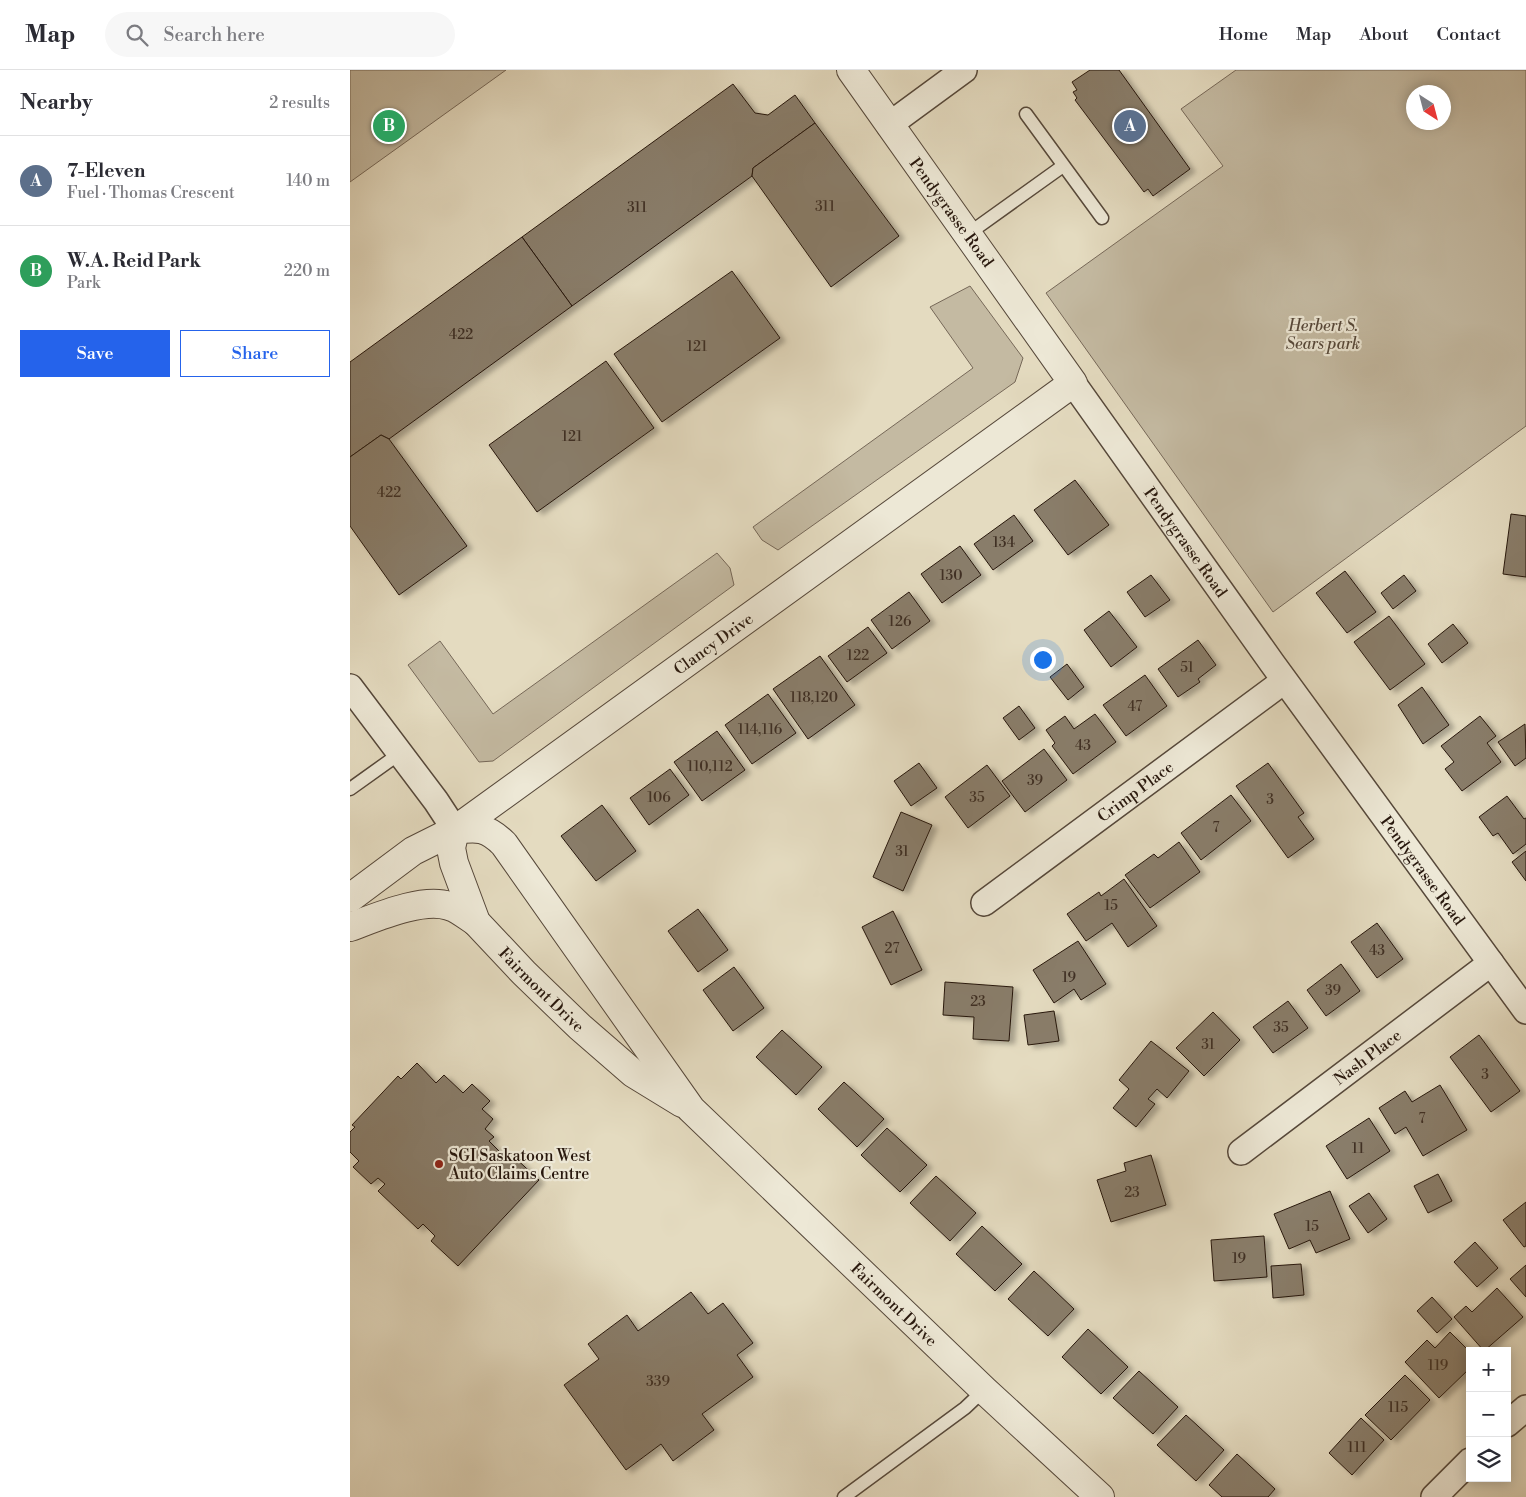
<!DOCTYPE html>
<meta charset="utf-8">
<style>
:root{--surface:#fff;--page:#f7f7f7;--text:#2b2b33;--muted:#7c7c81;--line:#e1e1e2;--accent:#2563eb}
body{margin:0;font-family:"Libre Bodoni",serif;background:var(--page);color:var(--text)}
.controls{position:absolute;right:15px;bottom:15px;display:grid;overflow:hidden;border-radius:0px;box-shadow:0 2px 12px #0003}
.controls button{width:45px;height:45px;display:grid;place-items:center;padding:0;border:0;border-bottom:1px solid var(--line);background:var(--surface);color:var(--text);font:25px sans-serif}
.compass{position:absolute;left:1056px;top:15px;width:45px;height:45px;border-radius:50%;background:var(--surface);box-shadow:0 2px 12px #0003;rotate:144deg}
.you{position:absolute;left:692px;top:589px;width:18px;height:18px;margin:-12px;border:4px solid #fff;border-radius:50%;background:#1a73e8;box-shadow:0 0 0 8px #1a73e833}
.badge{display:grid;place-items:center;width:32px;height:32px;border-radius:50%;background:var(--accent);color:#fff;font-size:16px;font-weight:700}
.pin{position:absolute;translate:-50% -50%;border:2px solid #fff;box-shadow:0 1px 5px #0006}
.list{margin:0;padding:0;list-style:none}
h2{display:flex;justify-content:space-between;align-items:center;height:65px;margin:0;padding:0 20px;font-size:21px}
h2 small{font-size:16px;font-weight:400;color:var(--muted)}
.list li{display:grid;grid-template-columns:32px 1fr auto;gap:15px;align-items:center;box-sizing:border-box;height:90px;padding:0 20px;border-top:1px solid var(--line)}
.list b{display:block;font-size:19px;white-space:nowrap}
.list p{margin:0;font-size:16px;white-space:nowrap;color:var(--muted)}
.list em{font-size:16px;font-style:normal;color:var(--muted)}
.actions{display:flex;gap:10px;padding:15px 20px}
.actions a{flex:1;padding:11px 0;border:1px solid var(--accent);border-radius:0px;text-align:center;font-size:18px;color:var(--accent)}
.actions .main{background:var(--accent);color:#fff}
.icon{flex:none;width:28px;height:28px;fill:none;stroke:currentColor;stroke-width:2;stroke-linecap:round;stroke-linejoin:round}
.map{position:relative;flex:none;width:1176px;height:1427px;overflow:hidden}
header{display:flex;align-items:center;gap:30px;box-sizing:border-box;height:70px;padding:0 25px;background:var(--surface);border-bottom:1px solid var(--line)}
header strong{font-size:24px}
nav{display:flex;gap:28px;margin-inline-start:auto;font-size:18px}
.search{width:350px;height:45px;background:var(--page);display:flex;align-items:center;gap:12px;box-sizing:border-box;padding:0 18px;border-radius:28px;color:var(--muted);font-size:19px}
main{display:flex}
aside{flex:1;background:var(--surface)}
.map>svg:first-child{display:block}
.green{fill:#c4baa2;stroke:#766858;fill-rule:evenodd}
.building{fill:#897d6a;stroke:#27170d;filter:url(#shadow)}
.lines{fill:none;stroke-linecap:round;stroke-linejoin:round}
.service-casing{stroke:#56483a;stroke-width:15}
.minor-casing{stroke:#56483a;stroke-width:28}
.tertiary-casing{stroke:#56483a;stroke-width:30}
.service{stroke:#ede8d6;stroke-width:12}
.minor{stroke:#ede8d6;stroke-width:25}
.tertiary{stroke:#ede8d6;stroke-width:28}
.poi-dot{fill:#8f2418;stroke:#ede8d6;stroke-width:2}
.labels{text-anchor:middle;stroke-width:4.5;stroke-linejoin:round;paint-order:stroke}
.number-label{font-size:14px;fill:#403024}
.street-label{font-size:16px;fill:#27170d;stroke:#ede8d6}
.park-label{font-size:16px;font-style:italic;fill:#56483a;stroke:#ede8d6}
.poi-label{font-size:16px;fill:#27170d;stroke:#ede8d6;text-anchor:start}
</style>
<header>
<strong>Map</strong>
<div class="search"><svg class="icon" aria-label="search" viewBox="0 0 24 24"><circle cx="10" cy="10" r="6"/><path d="M15 15l6 6"/></svg>Search here</div>
<nav><a>Home</a><a>Map</a><a>About</a><a>Contact</a></nav>
</header>
<main>
<aside>
<h2>Nearby<small>2 results</small></h2>
<ul class="list">
<li><span class="badge" style="background:#5c6f8a">A</span><div><b>7-Eleven</b><p>Fuel · Thomas Crescent</p></div><em>140 m</em></li>
<li><span class="badge" style="background:#2e9e5b">B</span><div><b>W.A. Reid Park</b><p>Park</p></div><em>220 m</em></li>
</ul>
<div class="actions"><a class="main">Save</a><a>Share</a></div>
</aside>
<div class="map">
<svg width="1176" height="1427" viewBox="0 0 1176 1427">
<defs>
<filter id="shadow"><feDropShadow dx="5.5" dy="3" stdDeviation="2.5" flood-color="#0004"/></filter>
</defs>
<rect width="100%" height="100%" fill="#e4dbc0"/>
<filter id="stains"><feTurbulence type="fractalNoise" baseFrequency=".004" numOctaves="4"/><feColorMatrix values="0 0 0 0 .2 0 0 0 0 .09 0 0 0 0 .02 0 0 0 .5 -.17"/></filter>
<radialGradient id="worn" r=".72"><stop offset=".6" stop-color="#630" stop-opacity="0"/><stop offset="1" stop-color="#630" stop-opacity=".3"/></radialGradient>
<g class="green">
<polygon points="0,0 156,0 0,112"/>
<path d="M 886,0 L 1176,0 L 1176,356 L 923,542 L 696,223 L 873,96 L 831,39 ZM 1094,22 L 1094,52 L 1064,52 L 1064,22 Z"/>
<polygon points="620,216 673,288 665,312 428,480 412,470 403,457 623,298 580,237"/>
<polygon points="367,483 380,498 384,515 143,691 129,692 58,595 90,571 143,644"/>
</g>
<g class="building">
<polygon points="740,0 769,0 840,99 803,126 798,119 794,122 725,30 727,28 723,22 727,20 722,12"/>
<polygon points="383,14 405,43 418,45 445,25 465,53 403,98 402,106 222,236 172,167"/>
<polygon points="465,53 549,166 481,217 402,106 403,98"/>
<polygon points="172,167 222,236 39,369 31,365 0,387 0,292"/>
<polygon points="382,201 430,268 312,352 264,284"/>
<polygon points="256,291 304,358 187,442 139,375"/>
<polygon points="31,365 39,369 117,476 49,525 0,456 0,387"/>
<polygon points="725,410 759,455 718,485 684,440"/>
<polygon points="1161,444 1176,446 1176,507 1153,504"/>
<polygon points="664,445 683,471 643,500 624,474"/>
<polygon points="610,476 631,505 592,533 571,504"/>
<polygon points="995,501 1026,542 997,563 966,523"/>
<polygon points="801,505 820,530 795,547 777,522"/>
<polygon points="1054,505 1066,521 1043,539 1031,523"/>
<polygon points="559,522 580,551 542,579 521,550"/>
<polygon points="759,541 787,577 761,597 734,560"/>
<polygon points="1039,546 1075,594 1040,620 1004,572"/>
<polygon points="1103,554 1118,573 1092,593 1078,574"/>
<polygon points="518,557 537,583 497,612 478,586"/>
<polygon points="848,570 866,595 848,609 850,612 828,627 808,599"/>
<polygon points="470,586 505,635 458,669 423,619"/>
<polygon points="717,594 734,617 718,630 700,607"/>
<polygon points="795,605 817,636 776,666 753,635"/>
<polygon points="1072,617 1099,655 1073,674 1048,635"/>
<polygon points="418,624 446,663 402,694 375,655"/>
<polygon points="669,636 685,658 669,670 653,648"/>
<polygon points="745,644 766,672 723,704 702,676 705,673 696,660 715,646 724,659"/>
<polygon points="1130,646 1146,666 1137,673 1151,692 1112,721 1095,699 1104,692 1091,676"/>
<polygon points="1175,654 1176,688 1165,696 1148,672"/>
<polygon points="367,661 395,700 352,731 324,692"/>
<polygon points="694,679 717,710 675,742 652,711"/>
<polygon points="569,693 587,718 561,736 544,711"/>
<polygon points="918,693 954,743 948,747 964,769 938,788 886,716"/>
<polygon points="637,695 660,726 618,758 595,727"/>
<polygon points="320,699 339,725 299,755 280,728"/>
<polygon points="881,725 901,751 851,790 831,763"/>
<polygon points="1157,726 1174,749 1176,748 1176,774 1163,784 1148,763 1143,766 1129,747"/>
<polygon points="252,735 286,781 246,811 211,766"/>
<polygon points="551,742 582,755 553,821 523,807"/>
<polygon points="829,772 850,802 800,838 775,805 804,784 808,788"/>
<polygon points="1176,781 1176,811 1162,792"/>
<polygon points="774,809 807,856 778,877 762,853 736,871 717,844 749,822 751,826"/>
<polygon points="348,839 378,880 348,902 318,861"/>
<polygon points="543,841 572,900 541,915 512,857"/>
<polygon points="1027,853 1053,889 1027,908 1001,872"/>
<polygon points="728,871 756,914 731,930 724,919 704,933 683,900"/>
<polygon points="991,894 1010,921 976,946 957,920"/>
<polygon points="384,897 414,938 383,961 353,920"/>
<polygon points="595,912 663,917 659,971 623,969 624,947 593,945"/>
<polygon points="938,931 958,958 923,983 903,957"/>
<polygon points="704,941 709,971 678,975 674,945"/>
<polygon points="863,942 890,970 854,1006 826,978"/>
<polygon points="432,960 472,997 446,1025 406,987"/>
<polygon points="1129,965 1170,1021 1141,1042 1100,987"/>
<polygon points="801,971 839,1001 817,1028 807,1019 798,1029 805,1034 786,1057 763,1038 779,1019 769,1010"/>
<polygon points="67,993 86,1013 94,1005 113,1023 122,1014 140,1031 132,1039 143,1049 135,1059 144,1067 139,1071 157,1089 161,1084 189,1110 108,1196 81,1171 85,1166 73,1154 68,1159 28,1121 35,1114 28,1108 21,1114 3,1097 9,1091 0,1082 0,1062 5,1057 2,1055 48,1006 51,1009"/>
<polygon points="494,1012 534,1049 507,1077 468,1039"/>
<polygon points="1090,1015 1117,1060 1073,1086 1056,1057 1045,1064 1029,1038 1055,1021 1062,1032"/>
<polygon points="1019,1048 1040,1081 997,1109 976,1076"/>
<polygon points="537,1058 577,1095 550,1122 511,1085"/>
<polygon points="801,1085 816,1135 761,1152 747,1110 776,1101 774,1093"/>
<polygon points="1088,1104 1102,1131 1078,1143 1064,1116"/>
<polygon points="586,1106 626,1143 600,1171 560,1133"/>
<polygon points="980,1121 1000,1169 966,1183 960,1170 939,1179 924,1144"/>
<polygon points="1019,1123 1037,1149 1018,1163 999,1136"/>
<polygon points="1176,1132 1176,1176 1174,1177 1153,1150"/>
<polygon points="632,1156 672,1194 645,1221 606,1184"/>
<polygon points="914,1166 917,1207 864,1211 861,1170"/>
<polygon points="1125,1172 1148,1198 1127,1217 1104,1192"/>
<polygon points="951,1194 954,1225 923,1228 921,1196"/>
<polygon points="1176,1195 1176,1227 1160,1209"/>
<polygon points="684,1201 724,1239 698,1266 658,1229"/>
<polygon points="1147,1218 1173,1247 1134,1281 1104,1247 1116,1236 1122,1242"/>
<polygon points="341,1222 358,1244 373,1233 403,1273 387,1285 403,1307 352,1344 364,1360 323,1391 311,1374 276,1400 214,1315 249,1289 238,1274 277,1245 288,1261"/>
<polygon points="1082,1227 1102,1249 1087,1263 1067,1241"/>
<polygon points="738,1259 778,1297 751,1324 712,1287"/>
<polygon points="1100,1262 1120,1282 1120,1298 1089,1328 1055,1292 1077,1270 1085,1278"/>
<polygon points="789,1301 828,1337 803,1364 763,1328"/>
<polygon points="1055,1305 1080,1330 1041,1370 1015,1345"/>
<polygon points="836,1345 874,1380 846,1411 807,1375"/>
<polygon points="1011,1348 1034,1370 1002,1405 979,1383"/>
<polygon points="887,1384 925,1419 918,1427 872,1427 859,1415"/>
</g>
<g class="lines">
<defs>
<g id="service">
<polyline points="676,44 752,148"/>
<polyline points="618,164 713,96"/>
<polyline points="0,719 49,684"/>
<polyline points="494,1427 615,1338 634,1320"/>
</g>
<g id="minor">
<polyline points="539,55 614,0"/>
<path id="s1" d="M 723,313 L 922,593 L 1176,941"/>
<polyline points="0,617 86,731 105,760"/>
<path id="s2" d="M 634,833 L 934,611"/>
<path id="s3" d="M 891,1082 L 1141,893"/>
<polyline points="1157,1354 1176,1338"/>
<polyline points="1084,1427 1120,1391"/>
</g>
<g id="tertiary">
<path id="s4" d="M 105,760 C 128,757 137,757 154,774 L 341,1039 L 634,1320 L 750,1427"/>
<path id="s5" d="M 105,760 L 101,778 L 104,793 L 126,852 L 174,903 L 230,957 L 283,1003 L 332,1033"/>
<path id="s6" d="M 0,828 L 63,781 L 105,760 L 723,313 L 501,0"/>
<path d="M 0,857 C 25,848 72,827 99,836 C 108,838 118,847 126,852"/>
</g>
</defs>
<use href="#service" class="service-casing"/>
<use href="#minor" class="minor-casing"/>
<use href="#tertiary" class="tertiary-casing"/>
<use href="#service" class="service"/>
<use href="#minor" class="minor"/>
<use href="#tertiary" class="tertiary"/>
</g>
<circle class="poi-dot" cx="89" cy="1094" r="5"/>
<g class="labels">
<g class="number-label">
<text x="475" y="141">311</text>
<text x="287" y="142">311</text>
<text x="111" y="269">422</text>
<text x="347" y="281">121</text>
<text x="222" y="371">121</text>
<text x="39" y="427">422</text>
<text x="654" y="477">134</text>
<text x="601" y="510">130</text>
<text x="550" y="556">126</text>
<text x="508" y="590">122</text>
<text x="837" y="602">51</text>
<text x="464" y="632">118,120</text>
<text x="785" y="641">47</text>
<text x="410" y="664">114,116</text>
<text x="733" y="680">43</text>
<text x="360" y="701">110,112</text>
<text x="685" y="715">39</text>
<text x="309" y="732">106</text>
<text x="627" y="732">35</text>
<text x="920" y="734">3</text>
<text x="866" y="762">7</text>
<text x="552" y="786">31</text>
<text x="761" y="840">15</text>
<text x="542" y="883">27</text>
<text x="1027" y="885">43</text>
<text x="719" y="912">19</text>
<text x="983" y="925">39</text>
<text x="628" y="936">23</text>
<text x="931" y="962">35</text>
<text x="858" y="979">31</text>
<text x="1135" y="1009">3</text>
<text x="1072" y="1053">7</text>
<text x="1008" y="1083">11</text>
<text x="782" y="1127">23</text>
<text x="962" y="1161">15</text>
<text x="889" y="1193">19</text>
<text x="1088" y="1300">119</text>
<text x="308" y="1316">339</text>
<text x="1048" y="1342">115</text>
<text x="1007" y="1382">111</text>
</g>
<g class="street-label">
<text transform="translate(602 142) rotate(54)" y="6">Pendygrasse Road</text>
<text dy="6" stroke="none"><textPath href="#s1" startOffset="195">Pendygrasse Road</textPath></text>
<text dy="6" stroke="none"><textPath href="#s6" startOffset="444">Clancy Drive</textPath></text>
<text dy="6" stroke="none"><textPath href="#s2" startOffset="188">Crimp Place</textPath></text>
<text dy="6" stroke="none"><textPath href="#s1" startOffset="600">Pendygrasse Road</textPath></text>
<text dy="6" stroke="none"><textPath href="#s5" startOffset="191">Fairmont Drive</textPath></text>
<text dy="6" stroke="none"><textPath href="#s3" startOffset="158">Nash Place</textPath></text>
<text dy="6" stroke="none"><textPath href="#s4" startOffset="660">Fairmont Drive</textPath></text>
</g>
<g class="park-label">
<text x="973" y="261">Herbert S.<tspan x="973" dy="18">Sears park</tspan></text>
</g>
<g class="poi-label">
<text x="99" y="1091">SGI Saskatoon West<tspan x="99" dy="18">Auto Claims Centre</tspan></text>
</g>
</g>
<rect width="100%" height="100%" filter="url(#stains)"/>
<rect width="100%" height="100%" fill="url(#worn)"/>
</svg>
<div class="controls">
<button>+</button>
<button>−</button>
<button><svg class="icon" aria-label="layers" viewBox="0 0 24 24"><path d="M12 4l9 5-9 5-9-5zM3 14l9 5 9-5"/></svg></button>
</div>
<svg class="compass" viewBox="-18 -18 36 36"><path d="M0-13l5 13h-10z" fill="#e53935"/><path d="M0 13l5-13h-10z" fill="#7c7c81"/></svg>
<div class="you"></div>
<div class="pin badge" style="left:780px;top:56px;background:#5c6f8a">A</div>
<div class="pin badge" style="left:39px;top:56px;background:#2e9e5b">B</div>
</div>
</main>
